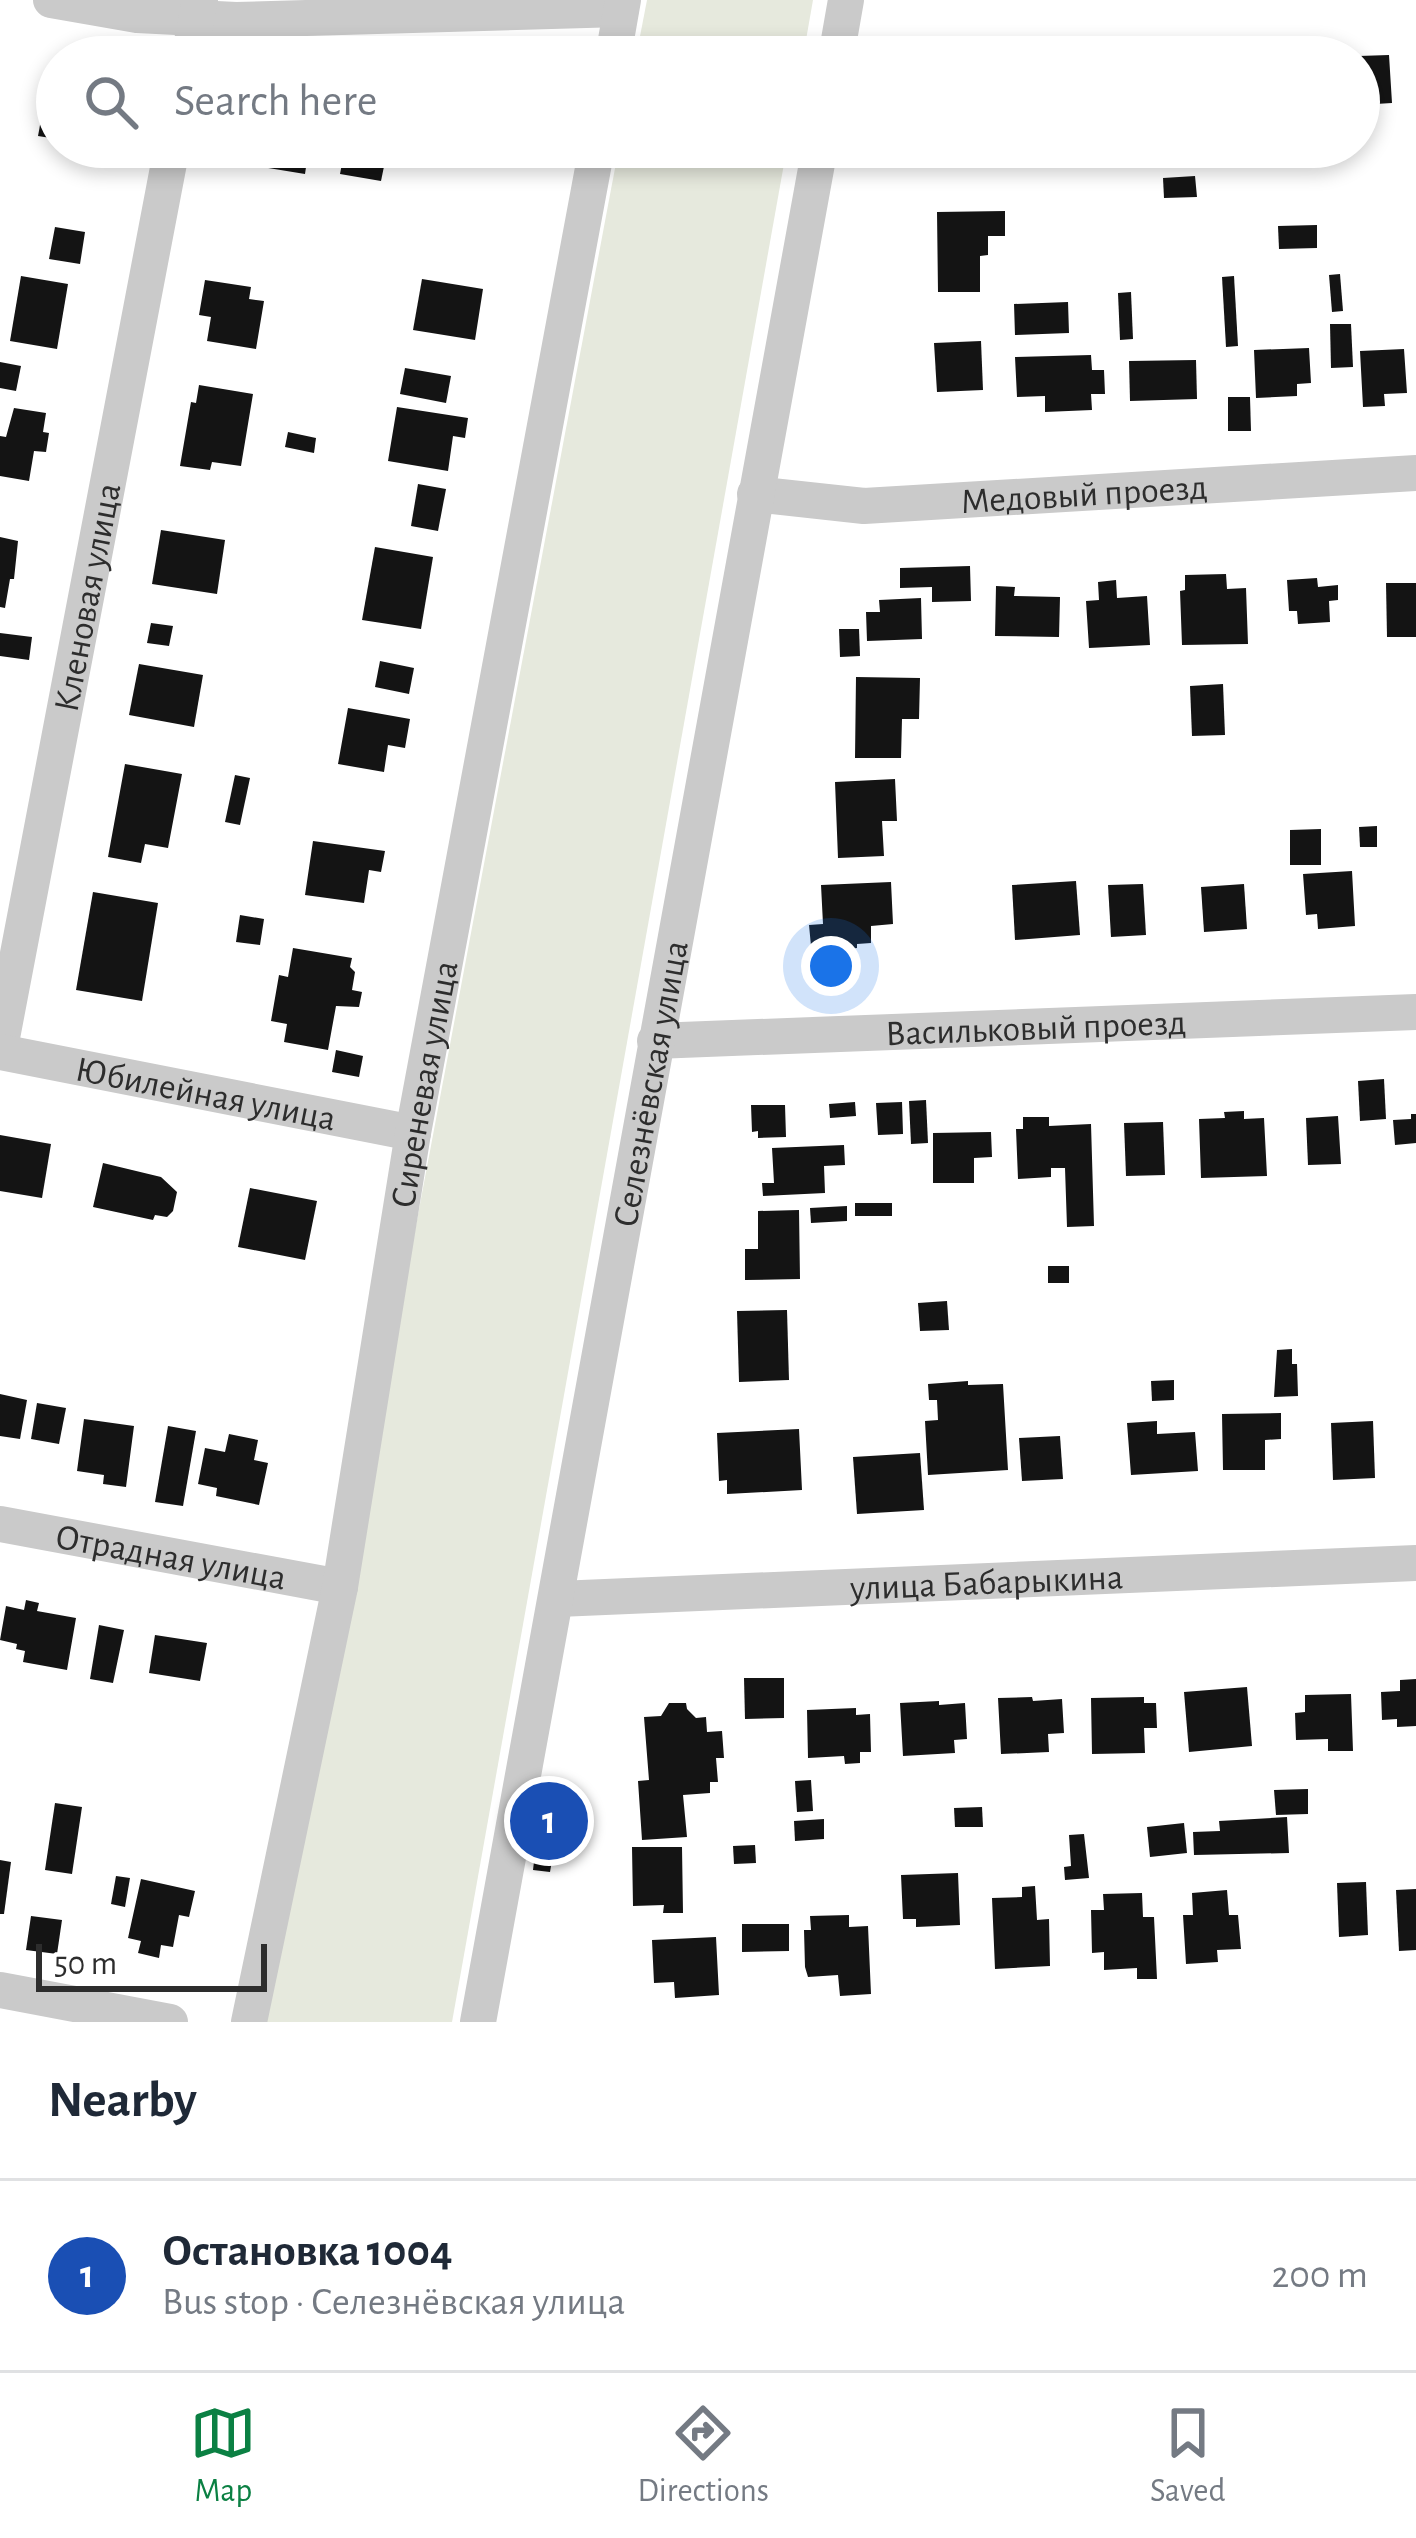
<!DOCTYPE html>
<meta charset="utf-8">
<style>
:root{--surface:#fff;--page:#f6f6f7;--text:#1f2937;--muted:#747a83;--line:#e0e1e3;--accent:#0b8043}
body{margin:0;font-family:"Alegreya Sans",sans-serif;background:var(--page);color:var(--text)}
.scale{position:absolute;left:36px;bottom:30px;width:231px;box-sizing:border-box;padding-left:12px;border:6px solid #2d2d2d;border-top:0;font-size:33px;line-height:42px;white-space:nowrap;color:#2d2d2d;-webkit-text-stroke:9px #fff;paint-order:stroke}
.you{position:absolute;left:831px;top:966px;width:42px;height:42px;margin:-30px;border:9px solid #fff;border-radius:50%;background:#1a73e8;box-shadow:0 0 0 18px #1a73e833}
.badge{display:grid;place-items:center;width:78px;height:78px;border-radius:50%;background:var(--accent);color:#fff;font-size:39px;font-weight:700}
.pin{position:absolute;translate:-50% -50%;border:6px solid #fff;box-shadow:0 3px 12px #0006}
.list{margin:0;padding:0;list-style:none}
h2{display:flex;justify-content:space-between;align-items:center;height:156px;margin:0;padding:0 48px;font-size:51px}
h2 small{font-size:39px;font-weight:400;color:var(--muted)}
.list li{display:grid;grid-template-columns:78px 1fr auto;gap:36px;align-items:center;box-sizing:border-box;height:192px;padding:0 48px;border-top:3px solid var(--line)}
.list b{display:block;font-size:45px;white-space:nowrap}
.list p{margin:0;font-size:39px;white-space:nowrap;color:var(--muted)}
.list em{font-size:39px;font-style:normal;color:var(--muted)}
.icon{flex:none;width:66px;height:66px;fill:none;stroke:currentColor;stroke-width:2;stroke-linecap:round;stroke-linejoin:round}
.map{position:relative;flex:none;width:1416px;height:2022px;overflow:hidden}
.search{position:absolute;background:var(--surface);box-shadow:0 6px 18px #0003;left:36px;right:36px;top:36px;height:132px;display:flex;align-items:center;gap:30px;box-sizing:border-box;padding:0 42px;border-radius:66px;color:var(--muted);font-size:45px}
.sheet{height:348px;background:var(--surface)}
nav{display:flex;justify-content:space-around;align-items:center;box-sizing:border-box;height:168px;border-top:3px solid var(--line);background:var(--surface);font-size:33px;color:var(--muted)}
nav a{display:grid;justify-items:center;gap:6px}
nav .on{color:var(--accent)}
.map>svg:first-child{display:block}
.green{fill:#e6e9dd}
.building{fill:#141414}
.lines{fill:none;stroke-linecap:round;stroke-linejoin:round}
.minor{stroke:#cacaca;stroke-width:36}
.labels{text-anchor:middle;stroke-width:12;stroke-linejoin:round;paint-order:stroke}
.street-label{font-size:36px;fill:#2d2d2d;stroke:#fff}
</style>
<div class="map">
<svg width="1416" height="2022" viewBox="0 0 1416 2022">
<rect width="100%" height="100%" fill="#fff"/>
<g class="green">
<polygon points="647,0 813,0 803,57 636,57"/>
<polygon points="619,147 787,147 452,2022 266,2022"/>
</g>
<g class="building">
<polygon points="1389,55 1392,103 1359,105 1359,56"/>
<polygon points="47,87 57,89 57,139 38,136"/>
<polygon points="249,147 309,147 305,174 256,166 257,157 247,156"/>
<polygon points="345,147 388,147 381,181 340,174"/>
<polygon points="1195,176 1197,197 1164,198 1163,178"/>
<polygon points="1005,211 1005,236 988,236 988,255 980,256 980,292 938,292 937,212"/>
<polygon points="1317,225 1317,248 1279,249 1278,226"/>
<polygon points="55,227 85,232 80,264 49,259"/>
<polygon points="1340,274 1343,311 1332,312 1329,275"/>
<polygon points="21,276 68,284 57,349 10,341"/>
<polygon points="1234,276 1238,346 1226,347 1222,277"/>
<polygon points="422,279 483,289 475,340 413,330"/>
<polygon points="205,280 251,287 249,299 264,301 256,349 207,341 211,317 199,315"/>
<polygon points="1131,292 1133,339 1120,340 1118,293"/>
<polygon points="1068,302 1069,333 1015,335 1014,304"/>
<polygon points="1330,324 1351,324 1353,367 1331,368"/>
<polygon points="981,341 983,390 937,392 934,343"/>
<polygon points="1309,348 1311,383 1297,384 1297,396 1256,398 1254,350"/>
<polygon points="1404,349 1407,393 1384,394 1385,406 1363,407 1360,351"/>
<polygon points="1091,355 1092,370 1104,370 1105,394 1091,394 1092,410 1045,412 1045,396 1017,397 1015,357"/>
<polygon points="1196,360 1197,399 1130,401 1129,361"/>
<polygon points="0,362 21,366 16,391 0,388"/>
<polygon points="405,368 451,376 446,403 400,394"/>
<polygon points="199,385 253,394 241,466 212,462 210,470 180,466 191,402 196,403"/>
<polygon points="1228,397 1250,397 1251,431 1228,431"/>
<polygon points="397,407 468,418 465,438 453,436 448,471 388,461"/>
<polygon points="14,408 46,413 43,432 49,433 46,452 34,451 29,481 0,476 0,436 6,437"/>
<polygon points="288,432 316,438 314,453 285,447"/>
<polygon points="418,484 446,489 438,531 411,526"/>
<polygon points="161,530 225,540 217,594 152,584"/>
<polygon points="0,537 18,541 14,579 10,579 5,608 0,607"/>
<polygon points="375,547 433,557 421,629 362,620"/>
<polygon points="970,566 971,601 932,602 932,587 900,588 900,568"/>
<polygon points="1226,574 1227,589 1246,588 1248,644 1182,645 1180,591 1185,590 1185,575"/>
<polygon points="1317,578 1318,587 1338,585 1338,600 1329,601 1330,622 1298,624 1297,611 1289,611 1287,580"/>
<polygon points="1116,580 1117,598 1147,596 1150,645 1089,648 1086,601 1099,600 1098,582"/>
<polygon points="1386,583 1416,583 1416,637 1387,637"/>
<polygon points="996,586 1015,587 1014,596 1060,597 1059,637 995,636"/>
<polygon points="921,598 922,639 867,641 866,612 880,612 879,600"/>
<polygon points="151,623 173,626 169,646 147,643"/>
<polygon points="839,629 859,629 860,656 840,657"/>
<polygon points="0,633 32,637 29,660 0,656"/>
<polygon points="380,661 414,668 409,694 375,687"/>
<polygon points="139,664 203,675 194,727 129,715"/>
<polygon points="856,677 920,678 919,719 902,719 901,758 855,758"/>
<polygon points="1223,684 1225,735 1192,736 1190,686"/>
<polygon points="348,708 410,719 405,748 388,745 384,772 338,764"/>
<polygon points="125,764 182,774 168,848 145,844 141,863 108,857"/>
<polygon points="235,775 250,778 240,825 225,822"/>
<polygon points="895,779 897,821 882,821 884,856 838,858 835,782"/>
<polygon points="1377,826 1377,847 1360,847 1359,827"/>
<polygon points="1321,829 1321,865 1290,865 1290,830"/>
<polygon points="313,841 385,851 381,872 369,870 364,903 305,895"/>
<polygon points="1352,871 1355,926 1318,929 1317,914 1306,915 1303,874"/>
<polygon points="1076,881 1080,935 1015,940 1012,885"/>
<polygon points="891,882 893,924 871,926 871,943 857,944 857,948 851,949 851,957 836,958 836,953 830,954 830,944 811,946 809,925 823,924 821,885"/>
<polygon points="1143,884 1146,935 1111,937 1108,885"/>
<polygon points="1244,884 1247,929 1204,932 1201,887"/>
<polygon points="93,892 158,903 142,1001 76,990"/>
<polygon points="240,915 264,919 260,945 236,942"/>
<polygon points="293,948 352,958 350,967 355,972 352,990 362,992 359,1007 336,1006 328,1050 284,1042 287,1024 271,1021 279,975 288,977"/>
<polygon points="336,1050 363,1056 359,1077 332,1072"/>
<polygon points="1384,1079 1386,1119 1360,1121 1358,1081"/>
<polygon points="926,1100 928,1143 911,1144 909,1101"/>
<polygon points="855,1102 856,1116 830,1118 829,1104"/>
<polygon points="902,1102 903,1134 878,1135 876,1103"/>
<polygon points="751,1105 785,1105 786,1137 758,1138 758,1131 752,1132"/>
<polygon points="1244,1111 1244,1119 1264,1118 1267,1176 1201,1178 1199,1119 1225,1118 1224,1112"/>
<polygon points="1411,1114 1416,1114 1416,1143 1395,1145 1393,1120 1411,1119"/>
<polygon points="1338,1116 1341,1164 1308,1165 1306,1118"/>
<polygon points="1023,1117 1049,1117 1049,1126 1091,1124 1094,1226 1067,1227 1065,1168 1051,1168 1051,1177 1018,1179 1016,1129 1023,1129"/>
<polygon points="1163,1122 1165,1175 1126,1176 1124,1123"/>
<polygon points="991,1132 992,1157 974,1158 974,1183 933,1183 933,1133"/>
<polygon points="0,1135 51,1144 42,1198 0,1191"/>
<polygon points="844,1145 845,1165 824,1166 825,1193 763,1196 762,1183 774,1183 772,1148"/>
<polygon points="103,1163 161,1177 177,1192 173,1211 167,1217 155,1215 153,1220 93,1207"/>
<polygon points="250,1188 317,1201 305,1260 238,1247"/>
<rect x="855" y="1203" width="37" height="13"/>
<polygon points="847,1206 847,1221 811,1223 810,1208"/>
<polygon points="799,1210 800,1279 745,1280 745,1249 758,1249 758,1211"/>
<rect x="1048" y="1266" width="21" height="17"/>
<polygon points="947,1301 949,1330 920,1331 918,1303"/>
<polygon points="787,1310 789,1380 739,1382 737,1311"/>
<polygon points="1292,1349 1292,1364 1297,1364 1298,1396 1274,1397 1277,1350"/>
<polygon points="1174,1380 1174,1400 1152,1401 1151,1381"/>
<polygon points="968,1381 968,1385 1003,1384 1008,1470 928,1475 925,1421 938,1420 937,1400 929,1400 928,1384"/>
<polygon points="0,1394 27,1400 20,1439 0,1436"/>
<polygon points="37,1403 66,1408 59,1444 31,1439"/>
<polygon points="1281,1413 1281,1439 1265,1440 1265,1470 1223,1470 1222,1414"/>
<polygon points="84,1419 134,1426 126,1487 103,1484 104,1475 77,1471"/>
<polygon points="1157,1421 1157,1434 1195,1432 1198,1471 1131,1475 1127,1423"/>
<polygon points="1373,1421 1375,1478 1333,1480 1331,1423"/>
<polygon points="168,1426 196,1431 183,1506 155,1502"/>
<polygon points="799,1429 802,1490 727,1494 727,1480 719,1481 717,1433"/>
<polygon points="229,1434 258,1440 254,1460 268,1463 259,1505 216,1496 217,1488 198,1484 205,1448 225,1452"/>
<polygon points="1060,1436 1063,1479 1022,1481 1019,1438"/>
<polygon points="920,1453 924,1510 857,1514 853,1457"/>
<polygon points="26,1600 39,1603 37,1611 76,1618 67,1670 23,1662 25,1651 16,1649 17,1644 0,1640 6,1606 24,1610"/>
<polygon points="99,1625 124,1630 113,1683 90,1679"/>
<polygon points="155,1635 207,1643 200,1681 149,1673"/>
<polygon points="744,1678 784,1678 784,1718 745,1719"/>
<polygon points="1416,1679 1416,1726 1397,1727 1397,1719 1382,1720 1381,1692 1400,1691 1400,1680"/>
<polygon points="1247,1687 1252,1746 1189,1752 1184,1692"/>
<polygon points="1351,1694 1353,1751 1328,1751 1328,1739 1296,1740 1295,1713 1305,1712 1305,1695"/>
<polygon points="1032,1697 1033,1701 1062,1699 1064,1733 1048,1734 1049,1752 1001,1754 998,1698"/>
<polygon points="1144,1697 1144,1703 1156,1703 1157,1728 1144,1728 1145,1753 1092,1754 1091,1698"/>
<polygon points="939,1701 939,1705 965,1703 967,1739 954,1740 955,1753 903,1756 900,1703"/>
<polygon points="669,1703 686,1703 687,1709 696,1718 706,1717 707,1732 722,1731 724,1758 716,1758 718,1782 710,1782 710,1793 683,1795 687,1837 642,1840 638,1781 649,1780 644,1717 661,1716"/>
<polygon points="856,1708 856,1715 870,1714 871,1752 860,1752 860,1763 845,1764 844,1756 808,1758 807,1710"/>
<polygon points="811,1780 813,1811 797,1812 795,1781"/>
<polygon points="1308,1789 1308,1814 1276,1815 1274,1790"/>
<polygon points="542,1795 571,1800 564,1844 555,1843 550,1872 533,1870"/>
<polygon points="55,1803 82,1807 72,1874 45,1870"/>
<polygon points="982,1807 983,1827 955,1827 954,1808"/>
<polygon points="1287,1817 1289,1853 1194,1855 1193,1832 1220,1831 1219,1821"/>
<polygon points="824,1819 824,1839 795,1841 794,1821"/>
<polygon points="1184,1823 1187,1853 1150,1857 1147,1827"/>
<polygon points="1084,1834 1089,1878 1065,1880 1064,1867 1071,1866 1069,1835"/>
<polygon points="755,1845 756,1863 734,1864 733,1846"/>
<polygon points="632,1847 682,1847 683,1913 663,1913 664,1905 633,1906"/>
<polygon points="0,1860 11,1862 4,1914 0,1914"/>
<polygon points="958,1873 960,1925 916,1927 916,1919 903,1919 901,1875"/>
<polygon points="116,1876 130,1878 125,1907 111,1904"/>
<polygon points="141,1879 195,1891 189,1917 179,1915 173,1947 161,1945 159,1958 138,1953 141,1941 128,1938"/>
<polygon points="1366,1882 1368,1935 1339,1937 1337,1883"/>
<polygon points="1035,1886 1037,1920 1049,1919 1050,1966 995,1969 992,1898 1022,1897 1022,1887"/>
<polygon points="1416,1889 1416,1950 1399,1951 1396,1890"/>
<polygon points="1227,1890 1229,1915 1238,1915 1241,1949 1217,1950 1218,1962 1186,1964 1183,1915 1193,1915 1192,1893"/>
<polygon points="1142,1893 1143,1917 1154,1917 1157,1979 1137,1979 1137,1968 1104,1970 1104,1952 1092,1953 1091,1910 1104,1910 1103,1894"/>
<polygon points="849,1915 849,1927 868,1926 871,1994 840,1996 838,1975 808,1977 805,1967 804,1930 811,1930 810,1916"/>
<polygon points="31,1916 62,1920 57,1954 26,1950"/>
<polygon points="742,1924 789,1924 789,1951 742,1952"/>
<polygon points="716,1937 719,1995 675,1998 674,1982 654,1983 652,1940"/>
</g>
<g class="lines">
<g class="minor">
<polyline points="51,0 137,15 236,20 621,9"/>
<polyline points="189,57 200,0"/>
<polyline points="613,57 623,0"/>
<polyline points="836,57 846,0"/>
<path id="s1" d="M 755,494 L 864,506 L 1416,473"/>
<path id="s2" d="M 655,1041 L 1416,1012"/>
<path id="s3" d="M 0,1048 L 172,147"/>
<path id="s4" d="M 0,1052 L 413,1133"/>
<path id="s5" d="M 0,1524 L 340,1587"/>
<path id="s6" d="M 558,1599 L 1416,1563"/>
<polyline points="0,1990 170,2022"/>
<path id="s7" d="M 249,2022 L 340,1587 L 413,1133 L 597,147"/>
<path id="s8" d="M 478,2022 L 820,147"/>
</g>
</g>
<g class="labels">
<g class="street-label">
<text dy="13" stroke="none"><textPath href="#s1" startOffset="330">Медовый проезд</textPath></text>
<text dy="13" stroke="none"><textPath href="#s3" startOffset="459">Кленовая улица</textPath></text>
<text dy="13" stroke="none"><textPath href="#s2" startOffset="381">Васильковый проезд</textPath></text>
<text dy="13" stroke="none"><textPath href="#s8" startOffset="954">Селезнёвская улица</textPath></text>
<text dy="13" stroke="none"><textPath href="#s7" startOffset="954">Сиреневая улица</textPath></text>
<text dy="13" stroke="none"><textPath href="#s4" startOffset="210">Юбилейная улица</textPath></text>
<text dy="13" stroke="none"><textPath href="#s5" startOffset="174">Отрадная улица</textPath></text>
<text dy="13" stroke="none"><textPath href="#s6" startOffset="429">улица Бабарыкина</textPath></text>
</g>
</g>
</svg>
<div class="scale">50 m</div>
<div class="you"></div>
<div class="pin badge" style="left:549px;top:1821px;background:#1a4fb4">1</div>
<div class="search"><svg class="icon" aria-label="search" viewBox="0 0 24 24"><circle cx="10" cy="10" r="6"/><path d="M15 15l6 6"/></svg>Search here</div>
</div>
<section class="sheet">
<h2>Nearby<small></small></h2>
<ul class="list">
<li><span class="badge" style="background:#1a4fb4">1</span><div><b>Остановка 1004</b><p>Bus stop · Селезнёвская улица</p></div><em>200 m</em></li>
</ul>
</section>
<nav>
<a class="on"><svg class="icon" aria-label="map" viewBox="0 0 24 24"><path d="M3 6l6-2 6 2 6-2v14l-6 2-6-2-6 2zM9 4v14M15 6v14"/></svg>Map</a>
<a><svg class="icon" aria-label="directions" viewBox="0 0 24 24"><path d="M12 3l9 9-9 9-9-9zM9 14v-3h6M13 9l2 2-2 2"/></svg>Directions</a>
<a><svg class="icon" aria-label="saved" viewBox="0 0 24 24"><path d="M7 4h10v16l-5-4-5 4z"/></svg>Saved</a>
</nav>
